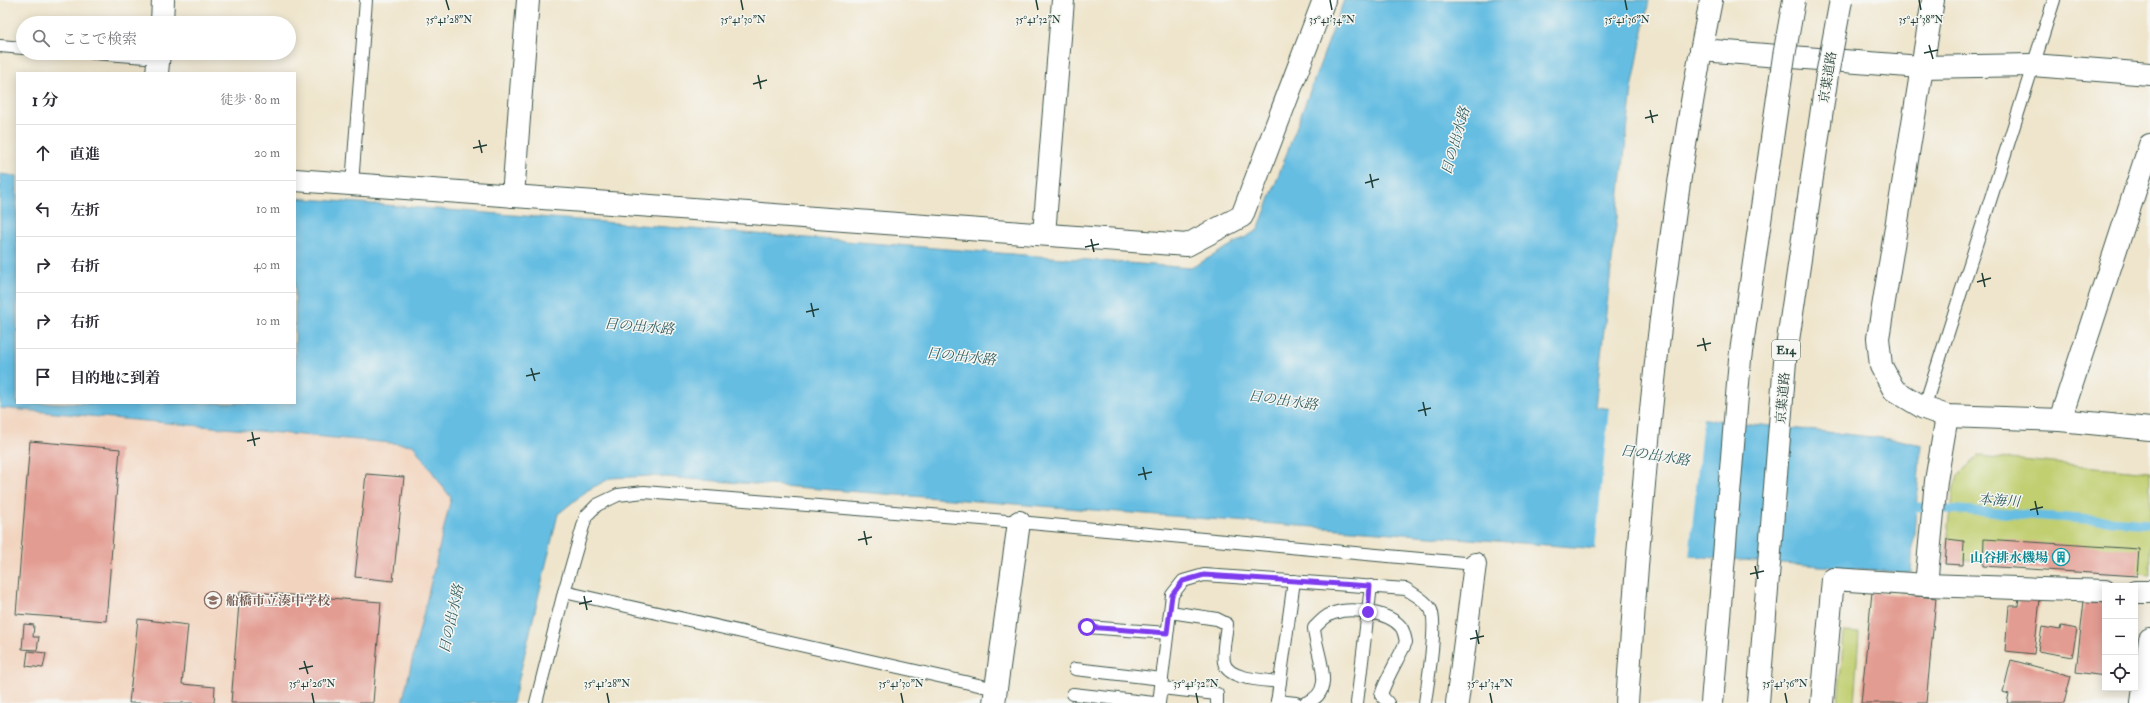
<!DOCTYPE html>
<html lang="ja">
<meta charset="utf-8">
<style>
:root{--surface:#fff;--page:#f2f2f3;--text:#2b2b33;--muted:#7c7c81;--line:#e1e1e2}
body{margin:0;font-family:"IM FELL Double Pica","Noto Serif JP",serif;background:var(--page);color:var(--text)}
.controls{position:absolute;right:12px;bottom:12px;display:grid;overflow:hidden;border-radius:0px;box-shadow:0 2px 10px #0003}
.controls button{width:36px;height:36px;display:grid;place-items:center;padding:0;border:0;border-bottom:1px solid var(--line);background:var(--surface);color:var(--text);font:20px sans-serif}
.stop{position:absolute;width:12px;height:12px;margin:-9px;border:3px solid #7c3aed;border-radius:50%;background:#fff}
.stop.end{background:#7c3aed;border-color:#fff;box-shadow:0 1px 4px #0008}
.list{margin:0;padding:0;list-style:none}
h2{display:flex;justify-content:space-between;align-items:center;height:52px;margin:0;padding:0 16px;font-size:17px}
h2 small{font-size:13px;font-weight:400;color:var(--muted)}
.list li{display:grid;grid-template-columns:26px 1fr auto;gap:12px;align-items:center;box-sizing:border-box;height:56px;padding:0 16px;border-top:1px solid var(--line)}
.list b{display:block;font-size:15px;white-space:nowrap}
.list em{font-size:13px;font-style:normal;color:var(--muted)}
.icon{flex:none;width:22px;height:22px;fill:none;stroke:currentColor;stroke-width:2;stroke-linecap:round;stroke-linejoin:round}
.map{position:relative;flex:none;width:2150px;height:703px;overflow:hidden}
.search{position:absolute;background:var(--surface);box-shadow:0 2px 10px #0003;left:16px;top:16px;width:280px;height:44px;display:flex;align-items:center;gap:10px;box-sizing:border-box;padding:0 14px;border-radius:22px;color:var(--muted);font-size:15px}
.panel{position:absolute;background:var(--surface);box-shadow:0 2px 10px #0003;left:16px;top:72px;width:280px;height:332px;border-radius:0px}
.map>svg:first-child{display:block}
.built{fill:#f2d4be}
.green{fill:#c1cf71;stroke:#708652}
.water{fill:#65bde2;stroke:#427d8b}
.pier{fill:#efe5cc}
.lines{fill:none;stroke-linecap:round;stroke-linejoin:round}
.stream{stroke:#65bde2;stroke-width:9}
.building{fill:#e39c92}
.lane-casing{stroke:#3e564b;stroke-width:14}
.street-casing{stroke:#3e564b;stroke-width:24}
.secondary-casing{stroke:#3e564b;stroke-width:24}
.lane{stroke:#fff;stroke-width:12}
.street{stroke:#fff;stroke-width:22}
.secondary{stroke:#fff;stroke-width:22}
.highway-bridge-casing{stroke:#3e564b;stroke-width:24;stroke-linecap:butt}
.highway-bridge{stroke:#fff;stroke-width:22}
.route{stroke:#7c3aed;stroke-width:5}
.ticks{fill:none;stroke:#1f3d34;stroke-width:1.5}
.labels{text-anchor:middle;stroke-width:3;stroke-linejoin:round;paint-order:stroke}
.shield{fill:#f6f6f2;stroke:#60746d;stroke-width:1}
.shield-label{font-size:12px;font-weight:bold;fill:#1f3d34}
.street-label{font-size:13px;fill:#1f3d34;stroke:#f6f6f2}
.culture-label{font-size:13px;font-weight:bold;fill:#0d838f;stroke:#f6f6f2;text-anchor:end}
.education-label{font-size:13px;font-weight:bold;fill:#785e54;stroke:#f6f6f2;text-anchor:start}
.water-label{font-size:14px;font-style:italic;fill:#305d60;stroke:#f6f6f2}
.ticks-label{font-size:10px;text-anchor:middle;fill:#1f3d34;stroke:#f6f6f2;stroke-width:3;stroke-linejoin:round;paint-order:stroke}
</style>
<div class="map">
<svg width="2150" height="703" viewBox="0 0 2150 703">
<rect width="100%" height="100%" fill="#f6f6f2"/>
<filter id="ink" filterUnits="userSpaceOnUse"><feTurbulence type="fractalNoise" baseFrequency=".025" numOctaves="2"/><feDisplacementMap in="SourceGraphic" scale="8" xChannelSelector="R" yChannelSelector="G"/><feConvolveMatrix kernelMatrix="1 2 1 2 8 2 1 2 1" color-interpolation-filters="sRGB"/></filter>
<filter id="wash" filterUnits="userSpaceOnUse"><feTurbulence type="fractalNoise" baseFrequency=".012" numOctaves="4" result="noise"/><feDisplacementMap in="SourceGraphic" scale="16" xChannelSelector="R" yChannelSelector="G"/><feGaussianBlur stdDeviation="0.9" result="paint"/><feColorMatrix in="noise" values="0 0 0 0 0 0 0 0 0 0 0 0 0 0 0 0 0 1.4 0 .05"/><feComposite in="paint" operator="in"/></filter>
<g filter="url(#wash)">
<rect width="100%" height="100%" fill="#efe5cc"/>
<polygon class="built" points="0,408 413,445 451,498 402,703 0,703"/>
<g class="green">
<polygon points="1978,456 2150,472 2150,574 1945,558 1954,487 1958,475"/>
<polygon points="1844,632 1859,633 1854,703 1838,703"/>
</g>
<polygon class="water" points="1344,0 1649,0 1632,89 1595,407 1900,440 1921,445 1911,573 651,476 611,478 588,490 558,514 513,703 402,703 451,498 413,445 0,408 0,174 17,176 17,403 295,403 295,198 1191,268 1258,230"/>
<polygon class="pier" points="1609,407 1703,418 1689,558 1595,551"/>
<g class="lines">
<polyline class="stream" points="1906,506 2150,524"/>
</g>
<g id="blocks">
<g class="building">
<polygon points="30,441 120,449 106,621 16,614"/>
<polygon points="366,474 404,477 393,581 355,577"/>
<polygon points="1947,539 1964,541 1963,565 1945,564"/>
<polygon points="1984,539 2139,549 2137,576 1983,566"/>
<polygon points="240,591 381,602 373,703 231,703"/>
<polygon points="1872,592 1936,598 1926,703 1861,703"/>
<polygon points="2019,597 2040,599 2034,654 2005,651 2009,606 2018,606"/>
<polygon points="2084,601 2105,603 2105,676 2076,672"/>
<polygon points="138,619 188,625 182,684 215,687 214,703 129,703"/>
<polygon points="24,624 34,625 33,637 39,637 37,650 22,649"/>
<polygon points="2061,626 2077,629 2072,657 2038,651 2042,627 2060,630"/>
<polygon points="28,651 46,653 43,668 26,666"/>
<polygon points="2011,660 2071,676 2064,703 2007,703 2009,694 2003,692"/>
</g>
</g>
</g>
<g filter="url(#ink)">
<use href="#blocks" fill-opacity="0" stroke="#3e564b" stroke-width="1"/>
<g class="lines">
<defs>
<g id="lane">
<polyline points="0,46 23,48"/>
<polyline points="93,53 159,58"/>
<polyline points="352,184 366,0"/>
<polyline points="1924,408 2054,0"/>
<polyline points="564,592 996,689"/>
<path d="M 1170,612 L 1217,619 L 1227,624 C 1226,635 1222,650 1224,662 C 1227,680 1265,680 1280,682"/>
<polyline points="1087,627 1167,633"/>
<polyline points="1075,669 1162,679"/>
<polyline points="1161,688 1217,694 1217,703"/>
<polyline points="1073,694 1154,703"/>
<polyline points="1277,701 1296,703"/>
<polyline points="536,703 564,592 586,516 597,505 618,495 644,492 1019,522 1475,564"/>
<path d="M 1159,703 L 1172,595 L 1183,581 L 1204,575 L 1406,589 C 1415,595 1424,599 1430,608 C 1439,620 1427,686 1425,703"/>
<polyline points="1277,703 1294,581"/>
<path d="M 1305,703 C 1339,693 1315,653 1314,628 C 1320,622 1326,615 1334,613 C 1352,607 1389,612 1401,627 C 1404,631 1405,637 1406,642 C 1398,660 1387,676 1381,695 L 1388,703"/>
<polyline points="1357,703 1371,586"/>
</g>
<g id="street">
<polyline points="1933,0 1878,338 1881,366 1894,390 1924,408 1947,416 2060,420 2150,429"/>
<polyline points="162,23 163,0"/>
<polyline points="157,73 159,53"/>
<polyline points="295,180 1187,245 1242,216 1324,0"/>
<polyline points="513,196 528,0"/>
<polyline points="1044,234 1063,0"/>
<polyline points="2060,420 2150,145"/>
<polyline points="1926,585 1936,481 1947,416"/>
<polyline points="2135,592 2150,592"/>
<polyline points="994,703 1019,522"/>
<polyline points="1457,703 1475,564"/>
<polyline points="1822,703 1833,579 1926,585 2105,591"/>
<polyline points="2142,703 2150,639"/>
</g>
<g id="secondary">
<polyline points="1701,50 1921,67 2032,65 2150,74"/>
<path d="M 1627,703 C 1643,467 1664,232 1711,0"/>
</g>
</defs>
<use href="#lane" class="lane-casing"/>
<use href="#street" class="street-casing"/>
<use href="#secondary" class="secondary-casing"/>
<use href="#lane" class="lane"/>
<use href="#street" class="street"/>
<use href="#secondary" class="secondary"/>
<defs>
<g id="highway-bridge">
<polyline points="1712,703 1740,359 1784,56 1794,0"/>
<polyline points="1758,703 1785,361 1827,75 1841,0"/>
</g>
</defs>
<use href="#highway-bridge" class="highway-bridge-casing"/>
<use href="#highway-bridge" class="highway-bridge"/>
</g>
</g>
<g class="lines" filter="url(#ink)">
<polyline class="route" points="1087,627 1167,633 1172,595 1183,581 1204,575 1370,586 1368,612"/>
</g>
<path class="ticks" d="M 446,0 L 449,10M 741,0 L 743,10M 1036,0 L 1038,10M 1330,0 L 1332,10M 1625,0 L 1627,10M 1919,0 L 1921,10M 1929,45 L 1933,59M 1924,53 L 1938,50M 758,75 L 761,89M 753,84 L 767,80M 1650,110 L 1653,123M 1645,118 L 1658,115M 479,140 L 482,153M 473,148 L 487,145M 1370,174 L 1373,188M 1365,183 L 1379,179M 1091,239 L 1094,252M 1085,247 L 1099,244M 1982,273 L 1985,287M 1977,282 L 1991,278M 811,303 L 814,317M 806,312 L 819,309M 1703,338 L 1706,351M 1697,346 L 1711,343M 531,368 L 535,381M 526,376 L 540,373M 1423,402 L 1426,416M 1418,411 L 1431,408M 252,432 L 255,446M 247,441 L 260,438M 1143,467 L 1146,480M 1138,475 L 1152,472M 2035,501 L 2038,515M 2030,510 L 2043,507M 864,531 L 867,545M 858,540 L 872,537M 1755,566 L 1758,579M 1750,574 L 1764,571M 584,596 L 587,610M 579,604 L 592,601M 1476,630 L 1479,644M 1470,639 L 1484,636M 304,661 L 308,674M 299,669 L 313,666M 312,693 L 314,703M 607,693 L 609,703M 901,693 L 903,703M 1196,693 L 1198,703M 1490,693 L 1492,703M 1785,693 L 1787,703"/>
<defs>
<symbol id="building-ring" viewBox="-11 -11 22 22"><circle r="9.5" fill="#f6f6f2" stroke="#0f9aa8" stroke-width="1.5"/><path d="M-4-6H4V6H1V3H-1V6H-4ZM-2.5-4.3h1.7v1.8h-1.7ZM.8-4.3h1.7v1.8H.8ZM-2.5-1h1.7V.8h-1.7ZM.8-1h1.7V.8H.8Z" fill="#0f9aa8"/></symbol>
<symbol id="school-ring" viewBox="-11 -11 22 22"><circle r="9.5" fill="#f6f6f2" stroke="#8d6e63" stroke-width="1.5"/><path d="M0-5L7-2L0 1L-7-2ZM-4 1L0 2.5L4 1V4Q0 6-4 4Z" fill="#8d6e63"/></symbol>
</defs>
<g fill-rule="evenodd">
<use href="#building-ring" x="2051" y="547" width="20" height="20"/>
<use href="#school-ring" x="203" y="590" width="20" height="20"/>
</g>
<g class="labels">
<rect class="shield" x="1772" y="340" width="28" height="20" rx="3"/>
<g class="shield-label">
<text x="1786" y="354">E14</text>
</g>
<g class="street-label">
<text transform="translate(1827 77) rotate(-81)" y="5">京葉道路</text>
<text transform="translate(1782 398) rotate(-85)" y="5">京葉道路</text>
</g>
<g class="culture-label">
<text x="2048" y="562">山谷排水機場</text>
</g>
<g class="education-label">
<text x="226" y="605">船橋市立湊中学校</text>
</g>
<g class="water-label">
<text transform="translate(1455 141) rotate(-74)" y="5">日の出水路</text>
<text transform="translate(639 326) rotate(5)" y="5">日の出水路</text>
<text transform="translate(961 356) rotate(6)" y="5">日の出水路</text>
<text transform="translate(1283 400) rotate(8)" y="5">日の出水路</text>
<text transform="translate(1655 455) rotate(9)" y="5">日の出水路</text>
<text transform="translate(1999 500) rotate(4)" y="5">本海川</text>
<text transform="translate(451 619) rotate(-78)" y="5">日の出水路</text>
</g>
</g>
<g class="ticks-label">
<text x="1038" y="23">35°41'32"N</text>
<text x="1627" y="23">35°41'36"N</text>
<text x="1921" y="23">35°41'38"N</text>
<text x="449" y="23">35°41'28"N</text>
<text x="743" y="23">35°41'30"N</text>
<text x="1332" y="23">35°41'34"N</text>
<text x="312" y="687">35°41'26"N</text>
<text x="607" y="687">35°41'28"N</text>
<text x="901" y="687">35°41'30"N</text>
<text x="1196" y="687">35°41'32"N</text>
<text x="1490" y="687">35°41'34"N</text>
<text x="1785" y="687">35°41'36"N</text>
</g>
</svg>
<div class="controls">
<button>+</button>
<button>−</button>
<button><svg class="icon" aria-label="locate" viewBox="0 0 24 24"><circle cx="12" cy="12" r="6"/><path d="M12 2v4M12 18v4M2 12h4M18 12h4"/></svg></button>
</div>
<div class="stop" style="left:1087px;top:627px"></div>
<div class="stop end" style="left:1368px;top:612px"></div>
<div class="search"><svg class="icon" aria-label="search" viewBox="0 0 24 24"><circle cx="10" cy="10" r="6"/><path d="M15 15l6 6"/></svg>ここで検索</div>
<section class="panel">
<h2>1 分<small>徒歩 · 80 m</small></h2>
<ul class="list">
<li><svg class="icon" aria-label="ahead" viewBox="0 0 24 24"><path d="M12 20V5M6 11l6-6 6 6"/></svg><div><b>直進</b></div><em>20 m</em></li>
<li><svg class="icon" aria-label="left" viewBox="0 0 24 24"><path d="M17 20v-9H6M10 6l-5 5 5 5"/></svg><div><b>左折</b></div><em>10 m</em></li>
<li><svg class="icon" aria-label="right" viewBox="0 0 24 24"><path d="M7 20v-9h11M14 6l5 5-5 5"/></svg><div><b>右折</b></div><em>40 m</em></li>
<li><svg class="icon" aria-label="right" viewBox="0 0 24 24"><path d="M7 20v-9h11M14 6l5 5-5 5"/></svg><div><b>右折</b></div><em>10 m</em></li>
<li><svg class="icon" aria-label="arrive" viewBox="0 0 24 24"><path d="M6 21V4h12l-3 4 3 4H6"/></svg><div><b>目的地に到着</b></div></li>
</ul>
</section>
</div>
